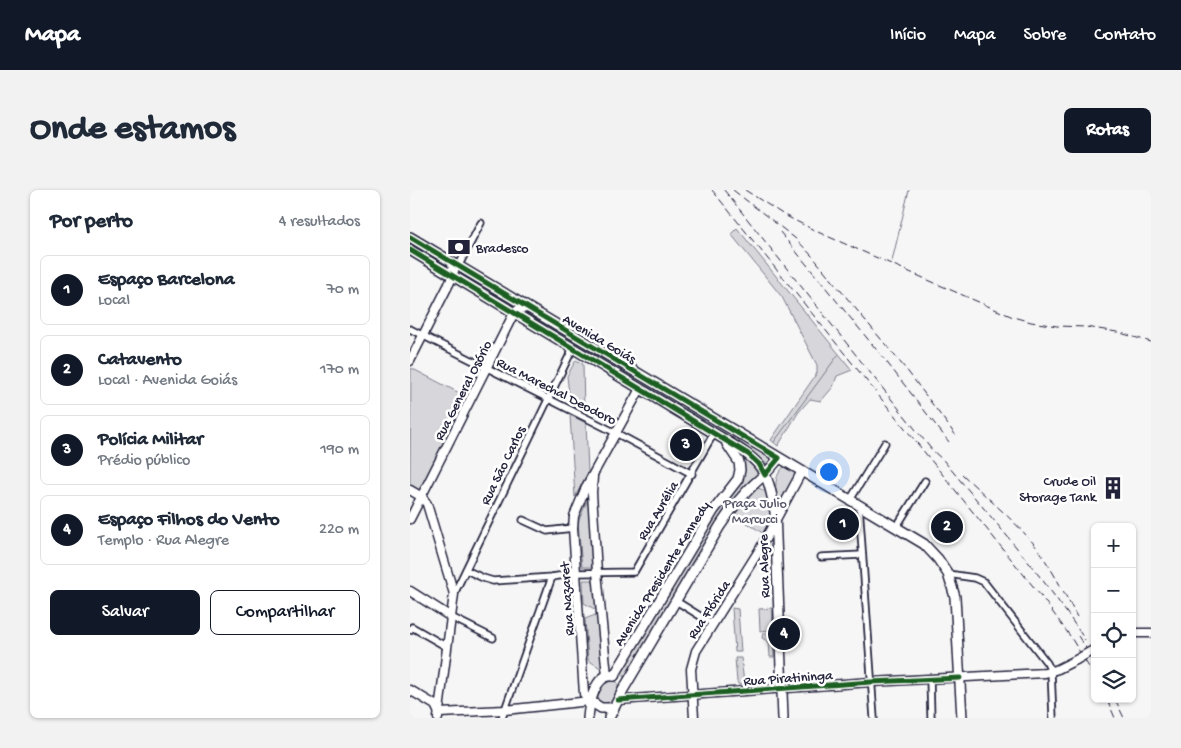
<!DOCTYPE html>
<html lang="pt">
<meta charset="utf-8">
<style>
:root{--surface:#fff;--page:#f2f2f3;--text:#1f2937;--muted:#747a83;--line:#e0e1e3;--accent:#111827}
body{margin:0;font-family:"Gochi Hand",sans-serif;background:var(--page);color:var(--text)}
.controls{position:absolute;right:15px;bottom:15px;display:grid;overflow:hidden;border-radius:8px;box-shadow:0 1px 4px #0004}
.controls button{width:45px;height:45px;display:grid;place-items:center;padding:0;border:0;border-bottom:1px solid var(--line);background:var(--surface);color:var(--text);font:25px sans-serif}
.you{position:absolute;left:418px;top:281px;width:18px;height:18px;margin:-12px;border:4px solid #fff;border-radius:50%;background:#1a73e8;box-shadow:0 0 0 8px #1a73e833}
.badge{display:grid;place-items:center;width:32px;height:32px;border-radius:50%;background:var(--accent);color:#fff;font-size:16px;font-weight:700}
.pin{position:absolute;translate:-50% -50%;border:2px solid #fff;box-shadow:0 1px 5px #0006}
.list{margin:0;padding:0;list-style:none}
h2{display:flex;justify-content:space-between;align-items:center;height:65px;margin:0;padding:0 20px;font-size:21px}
h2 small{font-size:16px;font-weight:400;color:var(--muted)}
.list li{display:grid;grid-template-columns:32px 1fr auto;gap:15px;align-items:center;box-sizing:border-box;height:70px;margin:0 10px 10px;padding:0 10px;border:1px solid var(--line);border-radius:8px}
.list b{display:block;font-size:19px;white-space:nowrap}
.list p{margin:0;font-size:16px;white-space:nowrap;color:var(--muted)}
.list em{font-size:16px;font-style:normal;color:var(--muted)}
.actions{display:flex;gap:10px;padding:15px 20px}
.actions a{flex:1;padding:11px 0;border:1px solid var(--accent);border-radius:8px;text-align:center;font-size:18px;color:var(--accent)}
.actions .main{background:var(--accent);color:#fff}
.icon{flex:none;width:28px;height:28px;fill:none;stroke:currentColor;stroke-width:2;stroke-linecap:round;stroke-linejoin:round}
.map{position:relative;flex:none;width:741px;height:528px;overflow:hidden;border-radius:8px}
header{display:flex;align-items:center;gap:30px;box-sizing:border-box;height:70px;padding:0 25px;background:var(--accent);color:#fff}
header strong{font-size:24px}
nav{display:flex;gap:28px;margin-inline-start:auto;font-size:18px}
.intro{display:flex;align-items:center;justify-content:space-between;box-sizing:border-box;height:120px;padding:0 30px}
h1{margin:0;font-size:35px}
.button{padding:12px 22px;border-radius:8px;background:var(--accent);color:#fff;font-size:18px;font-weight:700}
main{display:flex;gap:30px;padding:0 30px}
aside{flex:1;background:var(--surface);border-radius:8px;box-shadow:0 1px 4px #0004}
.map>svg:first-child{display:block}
.green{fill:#d7d7db;stroke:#7c7c8b}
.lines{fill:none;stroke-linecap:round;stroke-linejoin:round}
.stream{stroke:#767685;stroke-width:1}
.street-casing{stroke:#22223b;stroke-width:9}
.secondary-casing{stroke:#22223b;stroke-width:11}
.primary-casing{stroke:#22223b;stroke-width:12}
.street{stroke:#fff;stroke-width:5.5}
.secondary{stroke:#fff;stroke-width:8}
.primary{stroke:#fff;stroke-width:9}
.rail{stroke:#22223b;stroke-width:1;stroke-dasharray:8 4;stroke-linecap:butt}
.secondary-bridge-casing{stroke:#22223b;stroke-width:11;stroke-linecap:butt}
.secondary-bridge{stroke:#fff;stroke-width:8}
.cycleway-casing{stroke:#fff;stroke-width:8}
.cycleway{stroke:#1b5e20;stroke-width:5}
.labels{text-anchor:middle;stroke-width:5;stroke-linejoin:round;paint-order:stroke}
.poi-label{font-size:14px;fill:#22223b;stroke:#fff;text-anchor:start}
.street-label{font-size:14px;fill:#22223b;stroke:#fff}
.park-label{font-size:14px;fill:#58586b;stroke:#fff}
</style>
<header>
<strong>Mapa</strong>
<nav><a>Início</a><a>Mapa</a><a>Sobre</a><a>Contato</a></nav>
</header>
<div class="intro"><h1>Onde estamos</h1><a class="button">Rotas</a></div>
<main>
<aside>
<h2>Por perto<small>4 resultados</small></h2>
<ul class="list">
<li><span class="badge">1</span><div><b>Espaço Barcelona</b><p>Local</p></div><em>70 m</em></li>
<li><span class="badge">2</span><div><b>Catavento</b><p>Local · Avenida Goiás</p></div><em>170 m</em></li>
<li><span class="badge">3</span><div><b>Polícia Militar</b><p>Prédio público</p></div><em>190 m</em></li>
<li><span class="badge">4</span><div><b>Espaço Filhos do Vento</b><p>Templo · Rua Alegre</p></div><em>220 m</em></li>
</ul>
<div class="actions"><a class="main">Salvar</a><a>Compartilhar</a></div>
</aside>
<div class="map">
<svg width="741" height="528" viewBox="0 0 741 528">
<rect width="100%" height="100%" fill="#f6f6f7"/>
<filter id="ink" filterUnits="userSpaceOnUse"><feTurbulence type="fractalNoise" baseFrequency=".02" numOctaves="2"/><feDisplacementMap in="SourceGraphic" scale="10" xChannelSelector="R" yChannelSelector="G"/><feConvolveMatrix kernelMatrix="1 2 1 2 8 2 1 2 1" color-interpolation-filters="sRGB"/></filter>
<g filter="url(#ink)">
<g class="green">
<polygon points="327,38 442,180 427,186 423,197 411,211 400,209 388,223 368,256 361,250 407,183 407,175 372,107 321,44"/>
<polygon points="166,170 173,174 174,222 160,214 157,186"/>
<polygon points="1,178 59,208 11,301 0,294"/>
<polygon points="160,225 176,233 178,282 165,307"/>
<polygon points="323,246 361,268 362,272 359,275 322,250"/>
<polygon points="334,267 342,275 348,285 315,325 216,490 211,483 307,323 327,296 332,270"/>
<path d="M 374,277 L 388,284 L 382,296 L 369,314 C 364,303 364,284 374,277 Z"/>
<path d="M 348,298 C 361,301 365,322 360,333 C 359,337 356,341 354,344 L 322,323 L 338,305 Z"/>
<polygon points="180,305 185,377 172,377 168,332"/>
<polygon points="173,390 186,390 188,421 174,413"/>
<polygon points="322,418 328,419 331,462 325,462"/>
<polygon points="362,418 364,467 360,467 359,452 352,448 353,443 361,443 360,440 350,441 349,419"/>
<polygon points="188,424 192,479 178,470 175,429"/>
<polygon points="325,468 331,468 334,493 335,495 329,495 327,492"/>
<polygon points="202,489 208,493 208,500 201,512 192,513 188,510 189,501 196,490"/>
</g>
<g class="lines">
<g class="stream">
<polyline points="482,71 499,0"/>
<polyline points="364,252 428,165"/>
</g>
<defs>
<g id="street">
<polyline points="49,75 71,33"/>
<polyline points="0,139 206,243 282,284"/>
<polyline points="440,310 475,253"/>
<polyline points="449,315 464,528"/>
<polyline points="113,330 137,341 163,338"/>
<polyline points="487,336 515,291"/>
<polyline points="411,367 452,365"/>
<polyline points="56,380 73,388 83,391 142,387 167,383 224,382 304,243"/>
<polyline points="538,384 565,388 574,392 637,473 641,481 643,528"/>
<polyline points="44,404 163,158"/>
<polyline points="266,411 303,434"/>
<polyline points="41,427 83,448"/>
<polyline points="0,440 2,437 37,457"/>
<polyline points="520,489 521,528"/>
<polyline points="92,528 142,387"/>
</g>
<g id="secondary">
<polyline points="0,171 40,92 44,81 41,71"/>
<polyline points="183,286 182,303 187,382 197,486"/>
<polyline points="0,300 12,307 17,314 44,404 28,528"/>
<polyline points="0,329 104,123 109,119 118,118"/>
<polyline points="0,401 41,427"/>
<polyline points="722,443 741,443"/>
<polyline points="0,500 25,515 29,523"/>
<polyline points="208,510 461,492 635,483 648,479 666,470"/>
<polyline points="180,511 174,504 163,338 164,326 176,297 230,199"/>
<polyline points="29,523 95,520 180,511"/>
<polyline points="284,528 281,479 286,461 350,359 392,281"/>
</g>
<g id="primary">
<polyline points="0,47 514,354 528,369 538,384 545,407 552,528"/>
<path d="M 0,60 L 312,248 C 351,272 357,276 365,322 L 373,528"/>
<polyline points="204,486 304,320 328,289 330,280 329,272 317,254"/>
<polyline points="180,511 191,518 203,518"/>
<path d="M 178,528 C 179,515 185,482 204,486"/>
<path d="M 199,528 L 213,500 L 310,336 C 319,322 330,308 342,296 C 352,287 361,279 369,268"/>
</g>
</defs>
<use href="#street" class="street-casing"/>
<use href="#secondary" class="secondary-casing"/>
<use href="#primary" class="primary-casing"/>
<use href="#street" class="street"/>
<use href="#secondary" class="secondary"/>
<use href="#primary" class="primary"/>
<g class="rail">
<polyline points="302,0 631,406 660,446 685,487"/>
<path d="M 314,0 L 522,260 L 534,271 C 582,329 634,386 675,450"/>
<polyline points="323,0 386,49 403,67 499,183 547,247"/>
<polyline points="335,0 374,25 410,43 603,127 621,132 647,136 676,137 707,142 741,152"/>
<polyline points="370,42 475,170 539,252"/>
<path d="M 552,284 C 576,307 603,329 624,354 C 641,377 654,402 667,427"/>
<polyline points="668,446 685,472"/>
<polyline points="697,509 705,528"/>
<polyline points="705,509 714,528"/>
</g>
<defs>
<polyline id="secondary-bridge" points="666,470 685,459"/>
</defs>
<use href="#secondary-bridge" class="secondary-bridge-casing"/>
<use href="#secondary-bridge" class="secondary-bridge"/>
<defs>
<g id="cycleway">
<polyline points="0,47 369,268 355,285 349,274 338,264 0,60"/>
<polyline points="208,510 461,492 550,488"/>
</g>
</defs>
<use href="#cycleway" class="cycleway-casing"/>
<use href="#cycleway" class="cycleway"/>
</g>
</g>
<defs>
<symbol id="bank-bare" viewBox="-9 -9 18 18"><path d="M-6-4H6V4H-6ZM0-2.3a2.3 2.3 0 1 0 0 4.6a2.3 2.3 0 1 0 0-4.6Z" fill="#22223b" stroke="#fff" stroke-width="2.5" paint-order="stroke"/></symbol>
<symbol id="building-bare" viewBox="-9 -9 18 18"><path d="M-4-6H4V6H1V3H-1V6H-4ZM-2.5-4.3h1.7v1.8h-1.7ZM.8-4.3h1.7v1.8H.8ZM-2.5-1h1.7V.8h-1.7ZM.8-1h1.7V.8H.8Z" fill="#22223b" stroke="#fff" stroke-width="2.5" paint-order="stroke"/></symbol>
</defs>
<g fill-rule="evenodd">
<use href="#bank-bare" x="33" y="41" width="32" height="32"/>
<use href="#building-bare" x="687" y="282" width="32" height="32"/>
</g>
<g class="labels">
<g class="poi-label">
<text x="66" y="62">Bradesco</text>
<text x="686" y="295" text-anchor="end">Crude Oil<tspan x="686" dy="16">Storage Tank</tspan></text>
</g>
<g class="street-label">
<text transform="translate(190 148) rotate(31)" y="5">Avenida Goiás</text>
<text transform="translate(52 200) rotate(-63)" y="5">Rua General Osório</text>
<text transform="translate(147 200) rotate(27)" y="5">Rua Marechal Deodoro</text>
<text transform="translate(92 275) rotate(-64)" y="5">Rua São Carlos</text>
<text transform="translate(247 320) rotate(-59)" y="5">Rua Aurélia</text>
<text transform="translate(353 376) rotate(-92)" y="5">Rua Alegre</text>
<text transform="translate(251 383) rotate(-58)" y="5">Avenida Presidente Kennedy</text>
<text transform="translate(156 409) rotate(-94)" y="5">Rua Nazaret</text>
<text transform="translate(298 419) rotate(-57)" y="5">Rua Flórida</text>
<text transform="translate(378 487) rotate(-4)" y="5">Rua Piratininga</text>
</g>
<g class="park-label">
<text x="345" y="317">Praça Julio<tspan x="345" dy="16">Marcucci</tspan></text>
</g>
</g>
</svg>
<div class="controls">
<button>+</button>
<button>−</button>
<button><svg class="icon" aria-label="locate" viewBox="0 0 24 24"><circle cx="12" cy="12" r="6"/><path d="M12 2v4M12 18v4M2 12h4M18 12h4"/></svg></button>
<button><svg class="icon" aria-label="layers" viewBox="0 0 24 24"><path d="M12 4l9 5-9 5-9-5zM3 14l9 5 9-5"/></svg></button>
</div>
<div class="you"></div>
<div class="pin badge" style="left:433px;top:334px">1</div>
<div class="pin badge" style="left:537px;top:337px">2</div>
<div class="pin badge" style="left:276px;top:255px">3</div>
<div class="pin badge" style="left:374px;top:444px">4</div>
</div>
</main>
